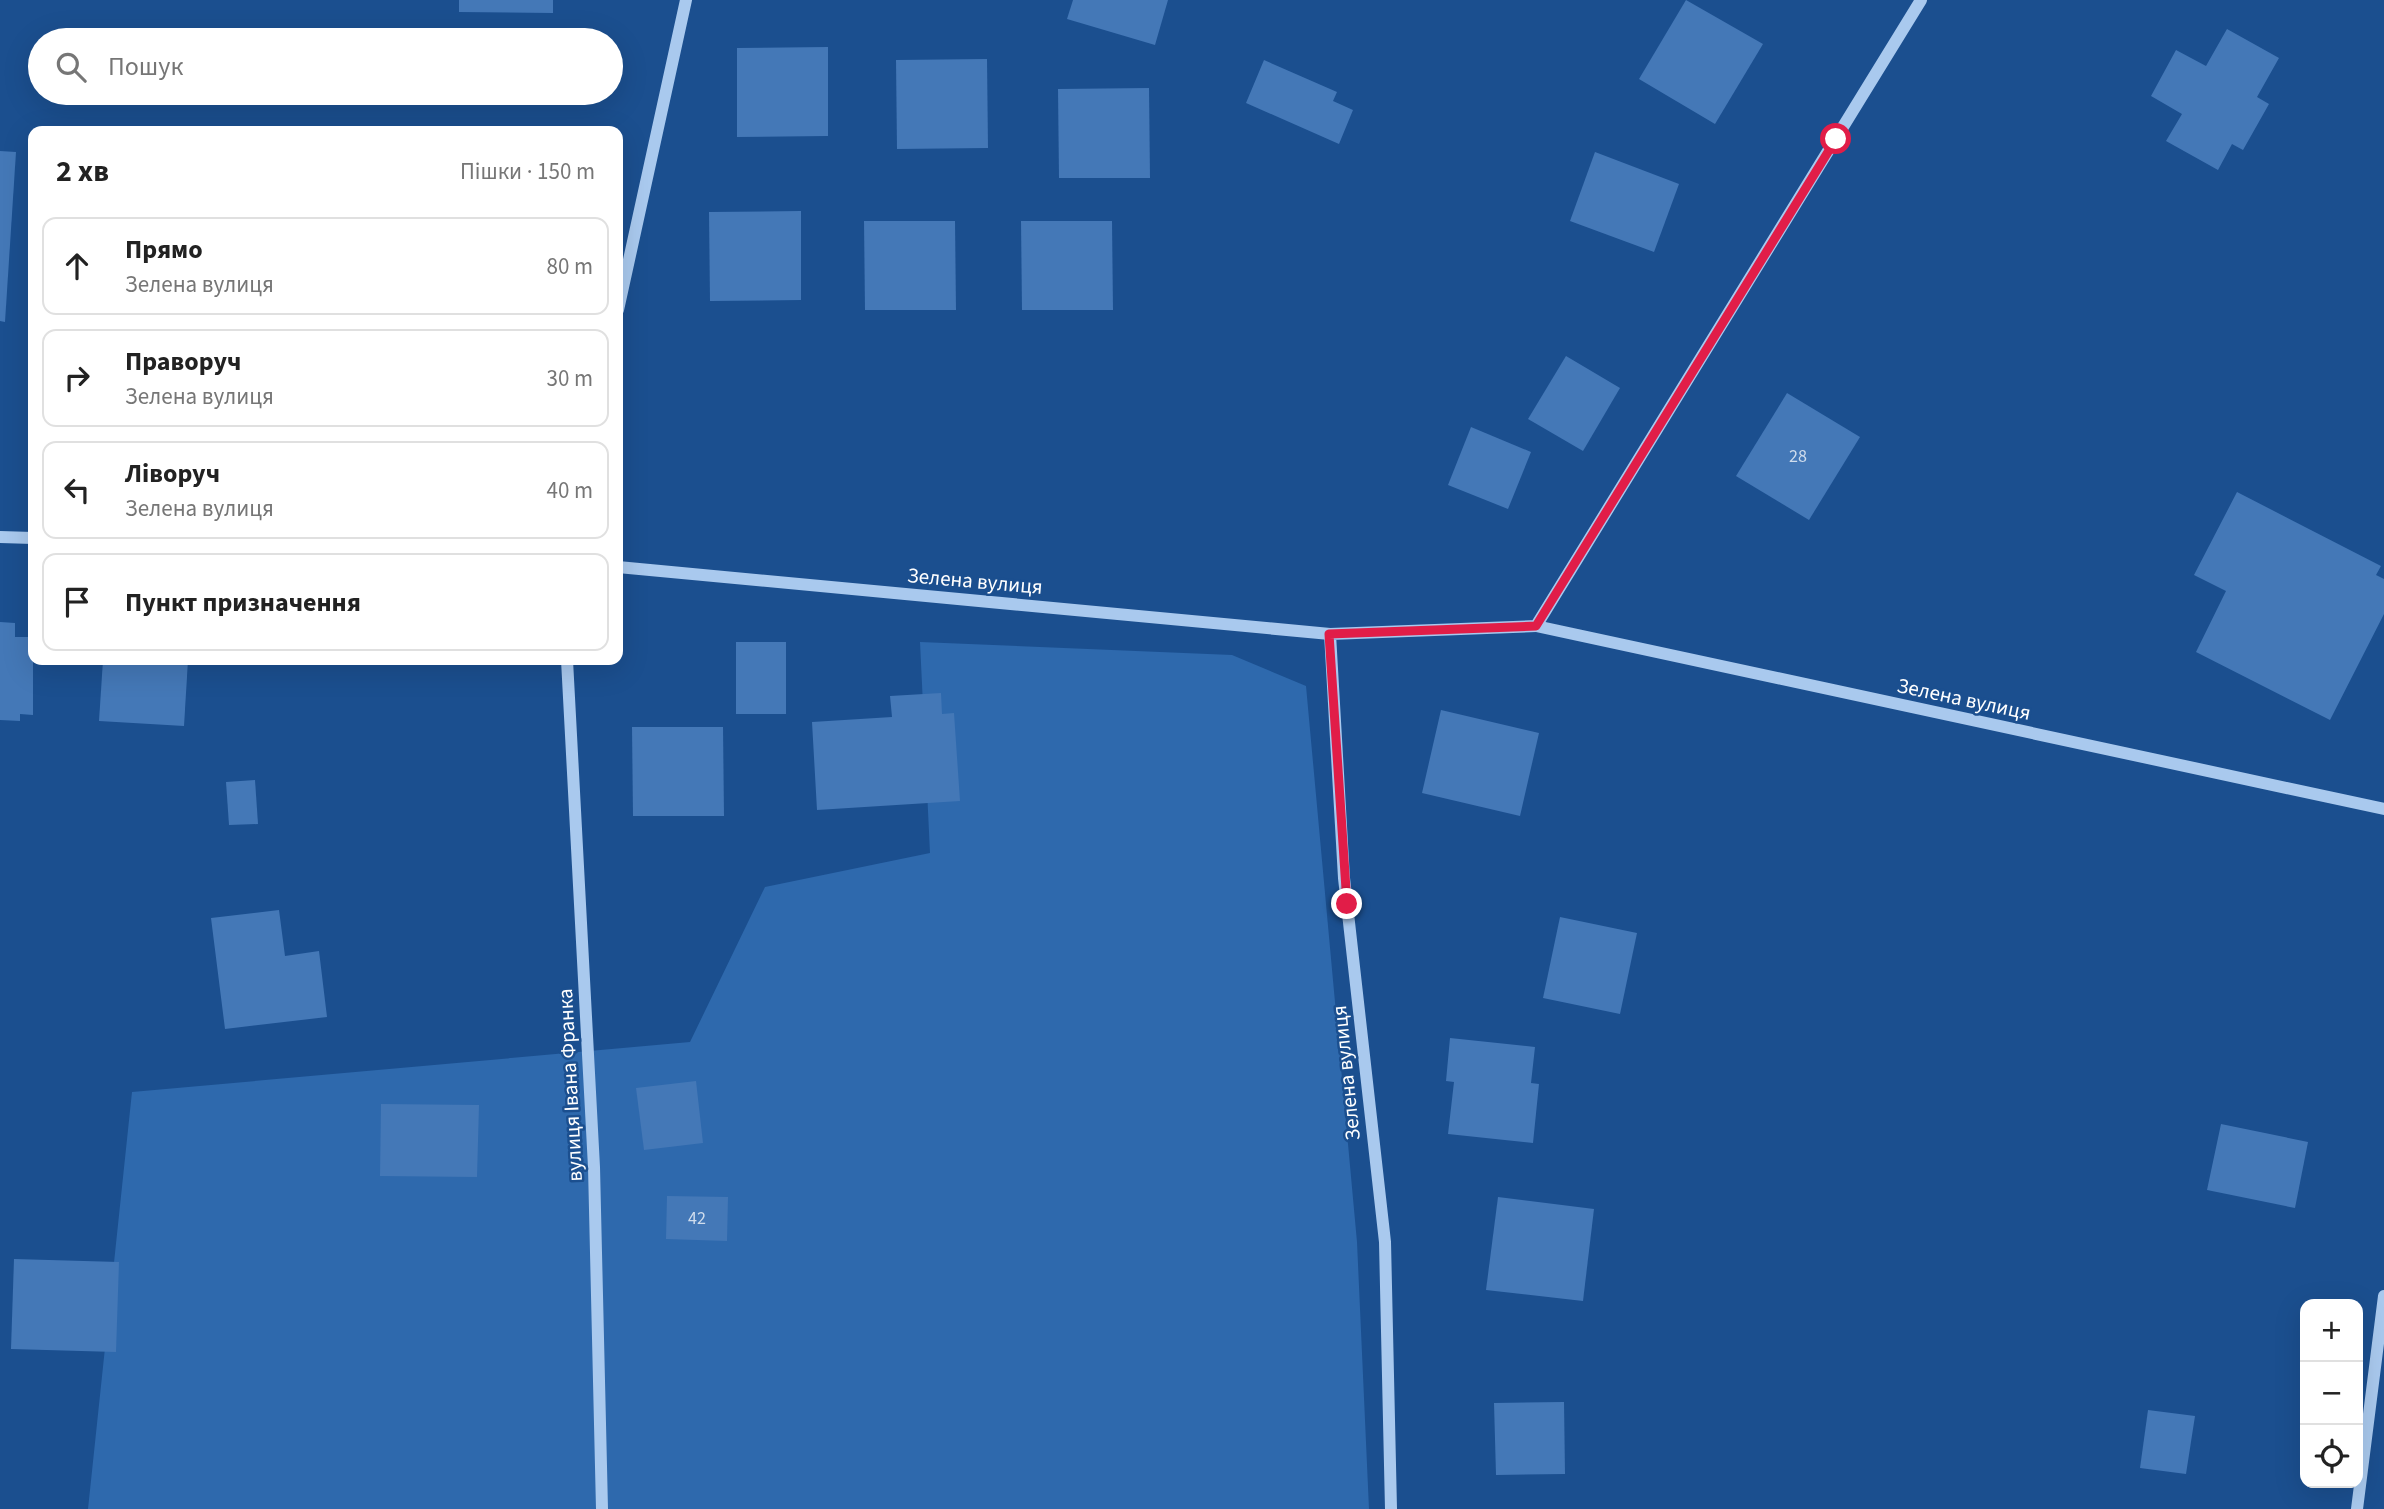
<!DOCTYPE html>
<html lang="uk">
<meta charset="utf-8">
<style>
:root{--surface:#fff;--page:#f6f6f6;--text:#222;--muted:#767676;--line:#e0e0e0}
body{margin:0;font-family:"Source Sans 3",sans-serif;background:var(--page);color:var(--text)}
.controls{position:absolute;right:21px;bottom:21px;display:grid;overflow:hidden;border-radius:14px;box-shadow:0 7px 28px #0002}
.controls button{width:63px;height:63px;display:grid;place-items:center;padding:0;border:0;border-bottom:2px solid var(--line);background:var(--surface);color:var(--text);font:35px sans-serif}
.stop{position:absolute;width:21px;height:21px;margin:-16px;border:5px solid #e11d48;border-radius:50%;background:#fff}
.stop.end{background:#e11d48;border-color:#fff;box-shadow:0 2px 7px #0008}
.list{margin:0;padding:0;list-style:none}
h2{display:flex;justify-content:space-between;align-items:center;height:91px;margin:0;padding:0 28px;font-size:30px}
h2 small{font-size:23px;font-weight:400;color:var(--muted)}
.list li{display:grid;grid-template-columns:46px 1fr auto;gap:21px;align-items:center;box-sizing:border-box;height:98px;margin:0 14px 14px;padding:0 14px;border:2px solid var(--line);border-radius:14px}
.list b{display:block;font-size:26px;white-space:nowrap}
.list p{margin:0;font-size:23px;white-space:nowrap;color:var(--muted)}
.list em{font-size:23px;font-style:normal;color:var(--muted)}
.icon{flex:none;width:38px;height:38px;fill:none;stroke:currentColor;stroke-width:2;stroke-linecap:round;stroke-linejoin:round}
.map{position:relative;flex:none;width:2384px;height:1509px;overflow:hidden}
.search{position:absolute;background:var(--surface);box-shadow:0 7px 28px #0002;left:28px;top:28px;width:595px;height:77px;display:flex;align-items:center;gap:18px;box-sizing:border-box;padding:0 24px;border-radius:38px;color:var(--muted);font-size:26px}
.panel{position:absolute;background:var(--surface);box-shadow:0 7px 28px #0002;left:28px;top:126px;width:595px;height:539px;border-radius:14px}
.map>svg:first-child{display:block}
.green{fill:#2e69ad}
.building{fill:#4478b7}
.lines{fill:none;stroke-linecap:round;stroke-linejoin:round}
.minor{stroke:#a9c9ee;stroke-width:12}
.route{stroke:#e11d48;stroke-width:9}
.labels{text-anchor:middle;stroke-width:5;stroke-linejoin:round;paint-order:stroke}
.number-label{font-size:18px;fill:#d0dded}
.street-label{font-size:21px;fill:#fff;stroke:#1b4f8f}
</style>
<div class="map">
<svg width="2384" height="1509" viewBox="0 0 2384 1509">
<rect width="100%" height="100%" fill="#1b4f8f"/>
<polygon class="green" points="920,642 1232,655 1306,686 1357,1242 1369,1509 88,1509 132,1092 690,1042 765,887 930,853"/>
<g class="building">
<polygon points="459,0 553,0 553,13 459,12"/>
<polygon points="1073,0 1168,0 1155,45 1067,19"/>
<polygon points="1686,0 1763,44 1715,124 1639,79"/>
<polygon points="2227,29 2279,58 2257,97 2269,104 2243,150 2232,144 2218,170 2166,141 2182,114 2151,96 2176,50 2206,66"/>
<polygon points="828,47 828,136 737,137 737,48"/>
<polygon points="987,59 988,148 897,149 896,60"/>
<polygon points="1264,60 1337,92 1333,101 1353,110 1339,144 1246,103"/>
<polygon points="1149,88 1150,178 1059,178 1058,89"/>
<polygon points="0,151 16,152 5,322 0,321"/>
<polygon points="1595,152 1679,184 1654,252 1570,221"/>
<polygon points="801,211 801,300 710,301 709,212"/>
<polygon points="864,221 955,221 956,310 865,310"/>
<polygon points="1021,221 1112,221 1113,310 1022,310"/>
<polygon points="1566,356 1620,388 1583,451 1528,419"/>
<polygon points="1787,393 1860,437 1809,520 1736,476"/>
<polygon points="1471,427 1531,452 1508,509 1448,485"/>
<polygon points="2237,492 2381,566 2376,575 2384,579 2384,614 2330,720 2196,652 2226,591 2194,575"/>
<polygon points="0,622 15,623 15,637 33,637 33,715 20,714 20,721 0,720"/>
<rect x="736" y="642" width="50" height="72"/>
<polygon points="103,660 188,660 184,726 99,721"/>
<polygon points="941,693 942,714 954,713 960,801 817,810 812,722 892,717 890,696"/>
<polygon points="1441,710 1539,733 1520,816 1422,793"/>
<polygon points="632,727 723,727 724,816 633,816"/>
<polygon points="255,780 258,824 229,825 226,782"/>
<polygon points="279,910 285,956 319,951 327,1017 225,1029 211,918"/>
<polygon points="1560,917 1637,933 1620,1014 1543,998"/>
<polygon points="1450,1038 1535,1047 1531,1083 1539,1084 1533,1143 1448,1134 1454,1082 1446,1081"/>
<polygon points="696,1081 703,1143 644,1150 636,1088"/>
<polygon points="381,1104 479,1105 477,1177 380,1176"/>
<polygon points="2221,1124 2308,1142 2295,1208 2207,1190"/>
<polygon points="667,1196 728,1197 727,1241 666,1239"/>
<polygon points="1498,1197 1594,1209 1583,1301 1486,1290"/>
<polygon points="14,1259 119,1262 116,1352 11,1349"/>
<polygon points="1564,1402 1565,1474 1496,1475 1494,1403"/>
<polygon points="2148,1410 2195,1416 2186,1474 2140,1468"/>
</g>
<g class="lines">
<g class="minor">
<polyline points="618,310 686,0"/>
<polyline points="0,537 33,538"/>
<polyline points="618,567 1330,634"/>
<polyline points="1536,626 2384,809"/>
<polyline points="567,660 594,1167 602,1509"/>
<polyline points="1391,1509 1385,1242 1344,878 1330,634 1536,626 1921,0"/>
<polyline points="2357,1509 2384,1296"/>
</g>
</g>
<g class="lines">
<polyline class="route" points="1347,904 1329,634 1536,626 1836,139"/>
</g>
<g class="labels">
<g class="number-label">
<text x="1798" y="462">28</text>
<text x="697" y="1224">42</text>
</g>
<g class="street-label">
<text transform="translate(975 581) rotate(5)" y="7">Зелена вулиця</text>
<text transform="translate(1964 699) rotate(12)" y="7">Зелена вулиця</text>
<text transform="translate(1346 1073) rotate(-96)" y="7">Зелена вулиця</text>
<text transform="translate(570 1085) rotate(-93)" y="7">вулиця Івана Франка</text>
</g>
</g>
</svg>
<div class="controls">
<button>+</button>
<button>−</button>
<button><svg class="icon" aria-label="locate" viewBox="0 0 24 24"><circle cx="12" cy="12" r="6"/><path d="M12 2v4M12 18v4M2 12h4M18 12h4"/></svg></button>
</div>
<div class="stop" style="left:1836px;top:139px"></div>
<div class="stop end" style="left:1347px;top:904px"></div>
<div class="search"><svg class="icon" aria-label="search" viewBox="0 0 24 24"><circle cx="10" cy="10" r="6"/><path d="M15 15l6 6"/></svg>Пошук</div>
<section class="panel">
<h2>2 хв<small>Пішки · 150 m</small></h2>
<ul class="list">
<li><svg class="icon" aria-label="ahead" viewBox="0 0 24 24"><path d="M12 20V5M6 11l6-6 6 6"/></svg><div><b>Прямо</b><p>Зелена вулиця</p></div><em>80 m</em></li>
<li><svg class="icon" aria-label="right" viewBox="0 0 24 24"><path d="M7 20v-9h11M14 6l5 5-5 5"/></svg><div><b>Праворуч</b><p>Зелена вулиця</p></div><em>30 m</em></li>
<li><svg class="icon" aria-label="left" viewBox="0 0 24 24"><path d="M17 20v-9H6M10 6l-5 5 5 5"/></svg><div><b>Ліворуч</b><p>Зелена вулиця</p></div><em>40 m</em></li>
<li><svg class="icon" aria-label="arrive" viewBox="0 0 24 24"><path d="M6 21V4h12l-3 4 3 4H6"/></svg><div><b>Пункт призначення</b></div></li>
</ul>
</section>
</div>
